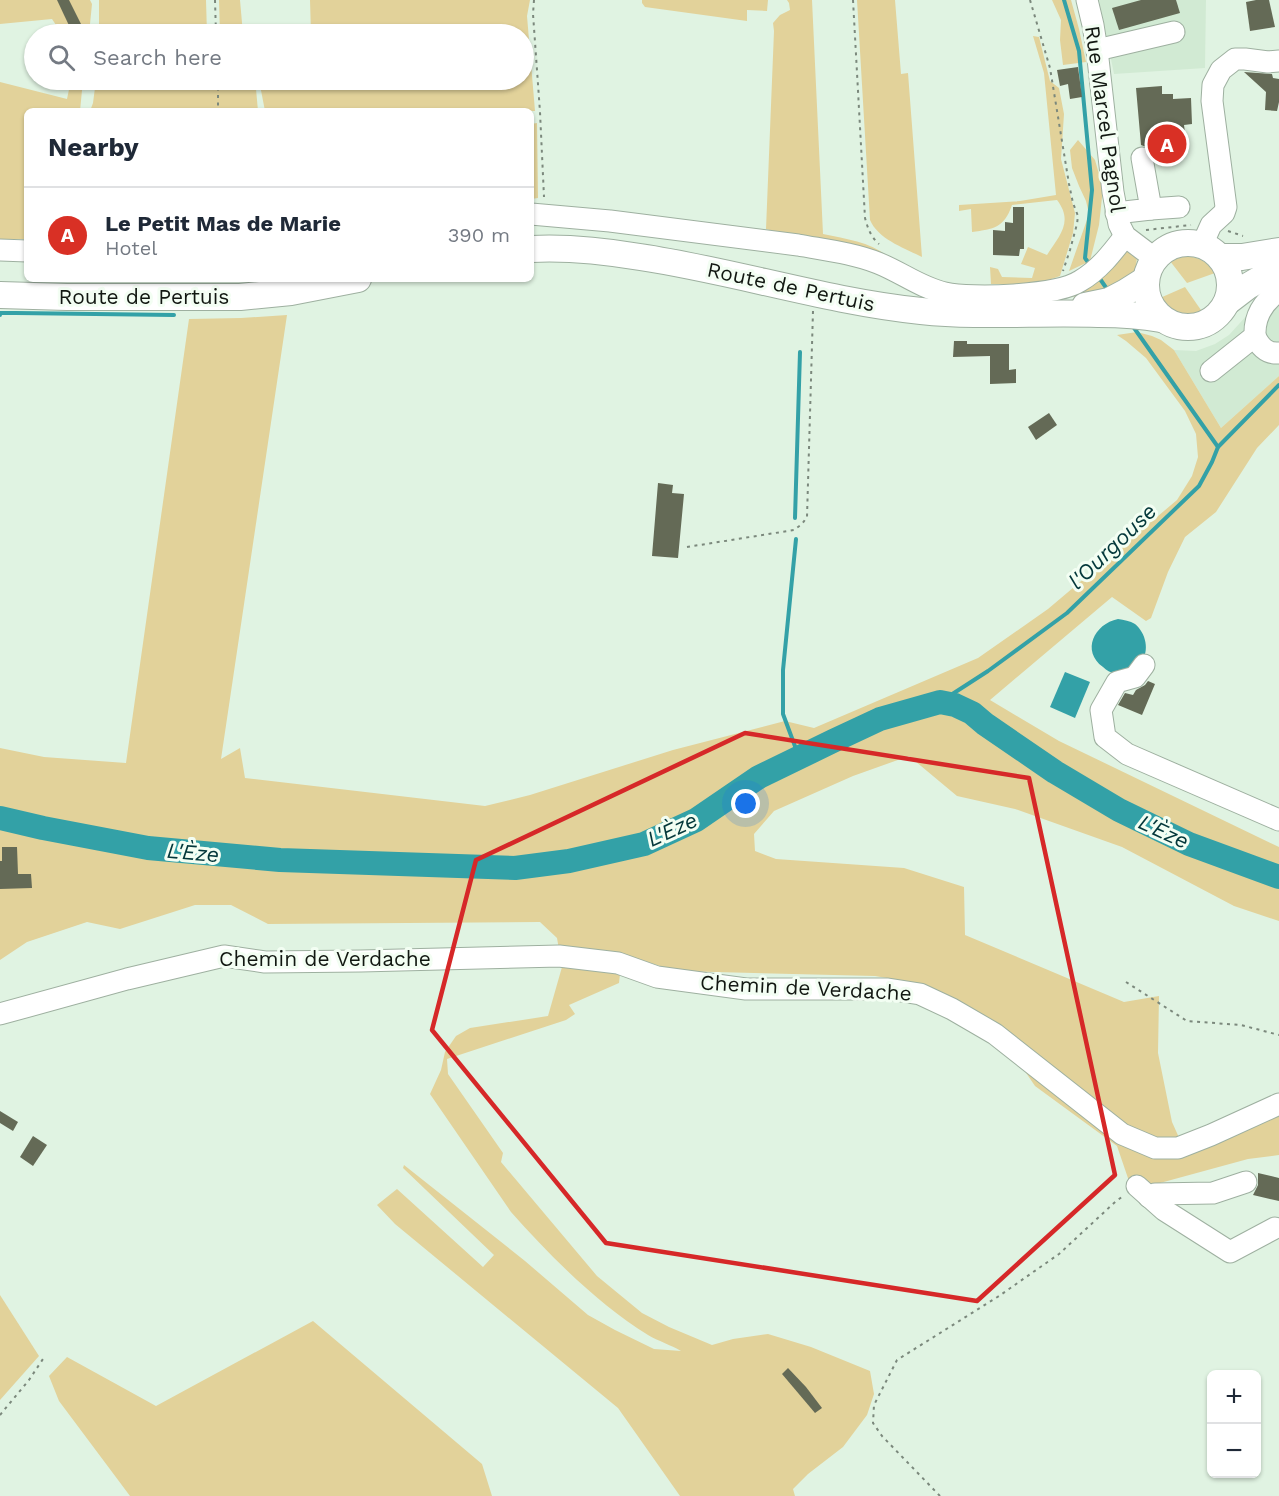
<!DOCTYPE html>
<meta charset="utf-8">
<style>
:root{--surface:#fff;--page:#f6f6f7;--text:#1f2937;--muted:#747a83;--line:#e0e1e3;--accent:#d93025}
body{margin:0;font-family:"Work Sans",sans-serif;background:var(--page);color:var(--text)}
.controls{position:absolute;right:18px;bottom:18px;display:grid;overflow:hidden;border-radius:9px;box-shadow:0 2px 4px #0004}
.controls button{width:54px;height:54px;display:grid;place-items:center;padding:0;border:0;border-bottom:2px solid var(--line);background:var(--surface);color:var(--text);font:30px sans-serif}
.you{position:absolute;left:746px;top:804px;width:21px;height:21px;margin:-15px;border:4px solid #fff;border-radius:50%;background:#1a73e8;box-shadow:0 0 0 9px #1a73e833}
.badge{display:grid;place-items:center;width:39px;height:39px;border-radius:50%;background:var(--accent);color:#fff;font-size:20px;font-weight:700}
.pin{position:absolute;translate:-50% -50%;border:3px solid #fff;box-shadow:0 2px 6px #0006}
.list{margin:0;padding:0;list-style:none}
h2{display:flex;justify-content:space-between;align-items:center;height:78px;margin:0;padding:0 24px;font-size:26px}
h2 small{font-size:20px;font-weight:400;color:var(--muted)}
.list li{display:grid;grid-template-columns:39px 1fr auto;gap:18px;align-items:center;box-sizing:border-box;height:96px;padding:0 24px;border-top:2px solid var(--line)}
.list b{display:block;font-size:22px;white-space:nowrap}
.list p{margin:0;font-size:20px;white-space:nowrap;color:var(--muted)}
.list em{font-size:20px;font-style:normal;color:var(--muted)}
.icon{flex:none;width:33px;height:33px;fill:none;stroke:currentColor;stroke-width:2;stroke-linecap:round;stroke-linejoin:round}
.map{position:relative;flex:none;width:1279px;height:1496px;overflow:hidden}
.search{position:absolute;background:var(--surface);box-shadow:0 2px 4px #0004;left:24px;top:24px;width:510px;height:66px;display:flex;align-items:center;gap:15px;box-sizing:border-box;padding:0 21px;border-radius:33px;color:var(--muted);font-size:22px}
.panel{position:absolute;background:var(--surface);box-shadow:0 2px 4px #0004;left:24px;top:108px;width:510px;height:174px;border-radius:9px}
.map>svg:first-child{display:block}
.built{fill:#d1ead3}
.green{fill:#e2d29a}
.water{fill:#33a1a7}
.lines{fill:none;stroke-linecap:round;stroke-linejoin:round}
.stream{stroke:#33a1a7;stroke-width:4}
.river{stroke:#33a1a7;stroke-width:24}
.building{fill:#646a56}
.minor-casing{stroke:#9eb0a0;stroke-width:23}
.major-casing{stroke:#9eb0a0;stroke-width:28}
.path{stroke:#7b887c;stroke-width:2;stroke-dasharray:3 4.5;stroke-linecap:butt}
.minor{stroke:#fff;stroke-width:21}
.major{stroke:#fff;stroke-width:26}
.marked{fill:none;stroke:#d62828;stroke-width:4.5;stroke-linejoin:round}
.labels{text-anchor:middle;stroke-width:6;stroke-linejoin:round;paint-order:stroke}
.street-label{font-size:21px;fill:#111711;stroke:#f3fef3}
.water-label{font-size:22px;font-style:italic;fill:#03373a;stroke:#f3fef3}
</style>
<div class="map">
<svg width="1279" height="1496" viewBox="0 0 1279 1496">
<rect width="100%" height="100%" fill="#e0f3e2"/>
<g class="built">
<polygon points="1099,0 1206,0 1205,68 1114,74"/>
<polygon points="1279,280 1279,376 1221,428 1174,350 1196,351 1215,344 1229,335"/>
</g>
<g class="green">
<polygon points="0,0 90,0 92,4 89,34 62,34 52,19 0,24"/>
<polygon points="99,0 206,0 207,34 99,34"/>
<polygon points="219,0 240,0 243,34 220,34"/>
<polygon points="310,0 530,0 527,16 535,111 265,111 259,80 524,80 524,34 311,34"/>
<polygon points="642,0 768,0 767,11 747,10 747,21 645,7 642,3"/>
<path d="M 787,0 L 812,0 L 823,234 C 847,239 870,242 889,257 L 792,236 L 766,229 L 774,31 L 773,23 L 780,15 L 790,10 L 789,3 Z"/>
<path d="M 857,0 L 895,0 L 901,74 L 908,73 L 922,257 C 904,248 878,239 870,220 Z"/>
<polygon points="1052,0 1071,0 1079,29 1086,62 1063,65 1060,40 1061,20"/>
<path d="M 1033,36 L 1039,37 L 1050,81 L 1059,88 L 1064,114 L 1061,159 L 1075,213 L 1073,233 L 1060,276 L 1037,284 L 991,284 L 990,267 L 998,269 L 1002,277 L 1032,278 L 1035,268 L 1021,264 L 1028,247 L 1047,255 C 1059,236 1074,222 1057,200 L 1012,205 C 1004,228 994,229 972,232 L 971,209 L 959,211 L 959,205 L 1020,201 L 1056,195 L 1044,73 Z"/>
<polygon points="71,80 83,80 80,111 27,111 27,239 0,239 0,82 67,99"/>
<polygon points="96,80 248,80 256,89 258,111 90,111 93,103"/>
<polygon points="537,123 538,198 531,199 531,124"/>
<polygon points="1078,140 1095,160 1103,188 1099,225 1090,261 1069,271 1089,214 1086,201 1079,186 1072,168 1070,150"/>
<polygon points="1124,249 1129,251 1137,257 1136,266 1133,275 1096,293 1073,297"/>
<path d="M 1185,256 C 1199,257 1207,261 1215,273 L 1187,283 L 1170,261 Z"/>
<path d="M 1185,287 L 1203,313 C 1186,321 1169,314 1160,298 Z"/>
<path d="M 287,315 L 221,759 L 240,748 L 245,778 L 485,806 L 530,795 L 673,750 L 785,721 L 814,728 L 978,658 L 1048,609 L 1177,500 L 1192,476 L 1198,457 L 1196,434 L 1185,411 L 1146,358 L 1126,341 L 1117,335 L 1137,332 L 1152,336 L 1161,340 L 1174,350 L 1221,428 L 1279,376 L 1279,425 L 1257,448 L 1216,512 L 1185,537 L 1168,572 L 1151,618 L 1146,621 L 1112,597 L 990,700 L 1059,741 L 1279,847 L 1279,921 L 1234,906 L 1122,847 L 1015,809 L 957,796 L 909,756 L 853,776 L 774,811 L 754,834 L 755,851 L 776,859 L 904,868 L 964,887 L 965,935 L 1124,1002 L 1159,996 L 1158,1053 L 1172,1122 L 1185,1151 L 1279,1109 L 1279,1155 L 1248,1159 L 1149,1186 L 1130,1184 L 1117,1146 L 1035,1086 L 995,1027 L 939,991 L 916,983 L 875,976 L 676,971 L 622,954 L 619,983 L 569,1005 L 575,1014 L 566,1020 L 447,1059 L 448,1074 L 503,1153 L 501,1162 L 597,1276 L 642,1313 L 669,1327 L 712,1345 L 733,1339 L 768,1334 L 811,1347 L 870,1371 L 874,1394 L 867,1415 L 843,1447 L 808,1474 L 793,1489 L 795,1496 L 680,1496 L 618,1408 L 395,1224 L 377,1205 L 397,1189 L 483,1267 L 494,1255 L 403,1168 L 404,1165 L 525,1261 L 588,1315 L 615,1330 L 654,1349 L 681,1351 C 671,1345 658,1341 648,1335 C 598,1304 550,1256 511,1212 L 430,1094 L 441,1070 L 445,1052 L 456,1036 L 470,1028 L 548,1016 L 562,967 L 557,938 L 540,922 L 268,924 L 231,905 L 195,905 L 120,929 L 87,922 L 27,942 L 0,960 L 0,748 L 44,757 L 126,763 L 189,319 L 241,318 Z"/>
<polygon points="0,1295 39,1356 0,1400"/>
<polygon points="313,1321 482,1464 492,1496 130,1496 59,1401 49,1376 67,1357 156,1406"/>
</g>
<g class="water">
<path d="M 1118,619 C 1124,620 1130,621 1135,624 C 1146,633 1150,651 1141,662 C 1137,666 1130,668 1124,670 C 1121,671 1118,672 1115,673 C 1111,673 1106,670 1103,667 C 1081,651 1094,624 1118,619 Z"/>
<polygon points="1065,672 1090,682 1075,718 1050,707"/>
</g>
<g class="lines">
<g class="stream">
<polyline points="1064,0 1079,51 1092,190 1085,258 1090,265"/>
<polyline points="1098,276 1109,292"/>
<polyline points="0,315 0,313 16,313 174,315"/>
<polyline points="1132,325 1218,447"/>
<polyline points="795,518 800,352"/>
<polyline points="796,539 783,670 783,714 799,757"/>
<polyline points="940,702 988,671 1067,613 1199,486 1212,462 1218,447 1279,385"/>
</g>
<polyline class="river" points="0,818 43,828 148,848 280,860 515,868 569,861 644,844 696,820 759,777 833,741 880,719 940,702 955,705 972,713 985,724 1055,772 1119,810 1189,844 1279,877"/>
</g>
<g class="building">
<polygon points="57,0 69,0 86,34 73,34"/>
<polygon points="1141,0 1176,0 1180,13 1119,30 1112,8"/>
<polygon points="1256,0 1269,0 1275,27 1250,31 1246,2"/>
<polygon points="1078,67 1082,97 1070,99 1068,84 1060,86 1057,70"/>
<polygon points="1244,72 1272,74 1273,78 1279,79 1279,102 1277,111 1265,110 1266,92"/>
<polygon points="1162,86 1162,94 1173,94 1173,99 1191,98 1192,124 1184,125 1185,133 1152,135 1153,147 1149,148 1141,145 1136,88"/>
<polygon points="1013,207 1024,207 1024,249 1020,249 1019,256 993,255 993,230 1005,231 1005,222 1013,223"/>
<polygon points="954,341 967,341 967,344 1009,344 1009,370 1016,369 1016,383 990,384 990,356 953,357"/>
<polygon points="1049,413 1057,425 1036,440 1028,427"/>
<polygon points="658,483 673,485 672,493 684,494 678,558 652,556"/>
<polygon points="1148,681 1155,684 1142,715 1118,705 1125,693 1133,695 1136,690 1145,685"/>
<polygon points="2,847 17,847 18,874 31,874 32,888 0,889 0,861 2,861"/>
<polygon points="0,1111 18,1122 13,1131 0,1123"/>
<polygon points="33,1136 47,1145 33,1166 20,1157"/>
<polygon points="1258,1173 1279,1178 1279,1201 1253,1195 1258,1185"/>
<polygon points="788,1368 806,1387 822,1408 815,1413 782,1374"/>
</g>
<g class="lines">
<defs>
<g id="minor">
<polyline points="1087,0 1093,25 1097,50 1113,192 1119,224 1125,236 1154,258"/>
<polyline points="1097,50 1174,32"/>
<polyline points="1151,209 1179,207"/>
<polyline points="1116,213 1151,209 1142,158"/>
<path d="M 531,214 L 610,221 L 798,245 C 825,250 853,253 878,263 C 901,272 921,288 945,293 C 972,299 1057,296 1080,281 C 1099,270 1112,253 1125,236"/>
<polyline points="1202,245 1211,225 1224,213 1226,207 1212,101 1213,85 1221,70 1235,59 1245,59 1268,62 1279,61"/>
<polyline points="0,250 27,251"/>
<path d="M 1255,336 C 1260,347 1267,354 1279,353"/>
<path d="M 1211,371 L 1255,336 C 1254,316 1263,302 1279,291"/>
<polyline points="1144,665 1135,677 1117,682 1101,710 1105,737 1127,754 1279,820"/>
<polyline points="0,1014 127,979 224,956 265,962 361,961 559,956 618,963 657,977 746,989 888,989 920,994 952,1009 995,1034 1122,1134 1155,1148 1178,1148 1211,1135 1279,1104"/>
<polyline points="1137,1186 1164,1210 1230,1252 1275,1228"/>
<polyline points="1149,1197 1155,1194 1213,1193 1246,1182"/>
</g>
<g id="major">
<circle cx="1188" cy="285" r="42"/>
<path d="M 531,249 C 567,247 604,251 640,257 C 734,271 825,301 921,311 C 979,317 1039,312 1098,314 C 1119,314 1140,315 1161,319"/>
<polyline points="1220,257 1242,257 1279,251"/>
<polyline points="0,295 67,297 240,297 291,292 358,279"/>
<polyline points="1227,302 1248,286 1279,268"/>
<polyline points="1085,306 1109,301 1126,292 1145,280"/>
</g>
</defs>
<use href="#minor" class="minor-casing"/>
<use href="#major" class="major-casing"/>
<g class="path">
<polyline points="215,0 216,34"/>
<polyline points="534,0 533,14 540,112 544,197"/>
<path d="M 853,0 L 865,218 C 868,229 871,237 879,244"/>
<polyline points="1030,0 1050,68 1069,184 1073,203 1078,216 1077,224 1070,250 1063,271"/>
<polyline points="218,80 218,111"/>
<polyline points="1146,230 1191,225"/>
<polyline points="1228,231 1243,236"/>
<polyline points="687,547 794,530 802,524 807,517 813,311"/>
<polyline points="1126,982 1187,1021 1241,1025 1279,1035"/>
<polyline points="0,1415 29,1380 43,1359"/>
<polyline points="940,1496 882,1436 873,1423 874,1405 897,1360 999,1296 1059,1254 1114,1203 1123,1196"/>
</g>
<use href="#minor" class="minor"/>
<use href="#major" class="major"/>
</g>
<path class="marked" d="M 745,733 L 1029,778 L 1115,1175 L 977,1301 L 606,1243 L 432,1030 L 476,860 Z"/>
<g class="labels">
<g class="street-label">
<text transform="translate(1105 119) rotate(82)" y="7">Rue Marcel Pagnol</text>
<text transform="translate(791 287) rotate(12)" y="7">Route de Pertuis</text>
<text x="144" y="304">Route de Pertuis</text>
<text x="325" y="966">Chemin de Verdache</text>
<text transform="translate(806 988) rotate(3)" y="7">Chemin de Verdache</text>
</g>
<g class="water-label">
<text transform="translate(1112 546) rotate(-44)" y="8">l'Ourgouse</text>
<text transform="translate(672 829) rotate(-25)" y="8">L'Èze</text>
<text transform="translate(1164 831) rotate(25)" y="8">L'Èze</text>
<text transform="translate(193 852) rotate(5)" y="8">L'Èze</text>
</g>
</g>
</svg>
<div class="controls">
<button>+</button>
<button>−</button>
</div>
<div class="you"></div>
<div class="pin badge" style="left:1167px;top:144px">A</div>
<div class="search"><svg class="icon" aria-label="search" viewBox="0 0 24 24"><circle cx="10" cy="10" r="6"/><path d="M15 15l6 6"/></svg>Search here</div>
<section class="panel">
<h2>Nearby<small></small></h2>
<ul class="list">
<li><span class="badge">A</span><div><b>Le Petit Mas de Marie</b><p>Hotel</p></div><em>390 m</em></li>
</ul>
</section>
</div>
